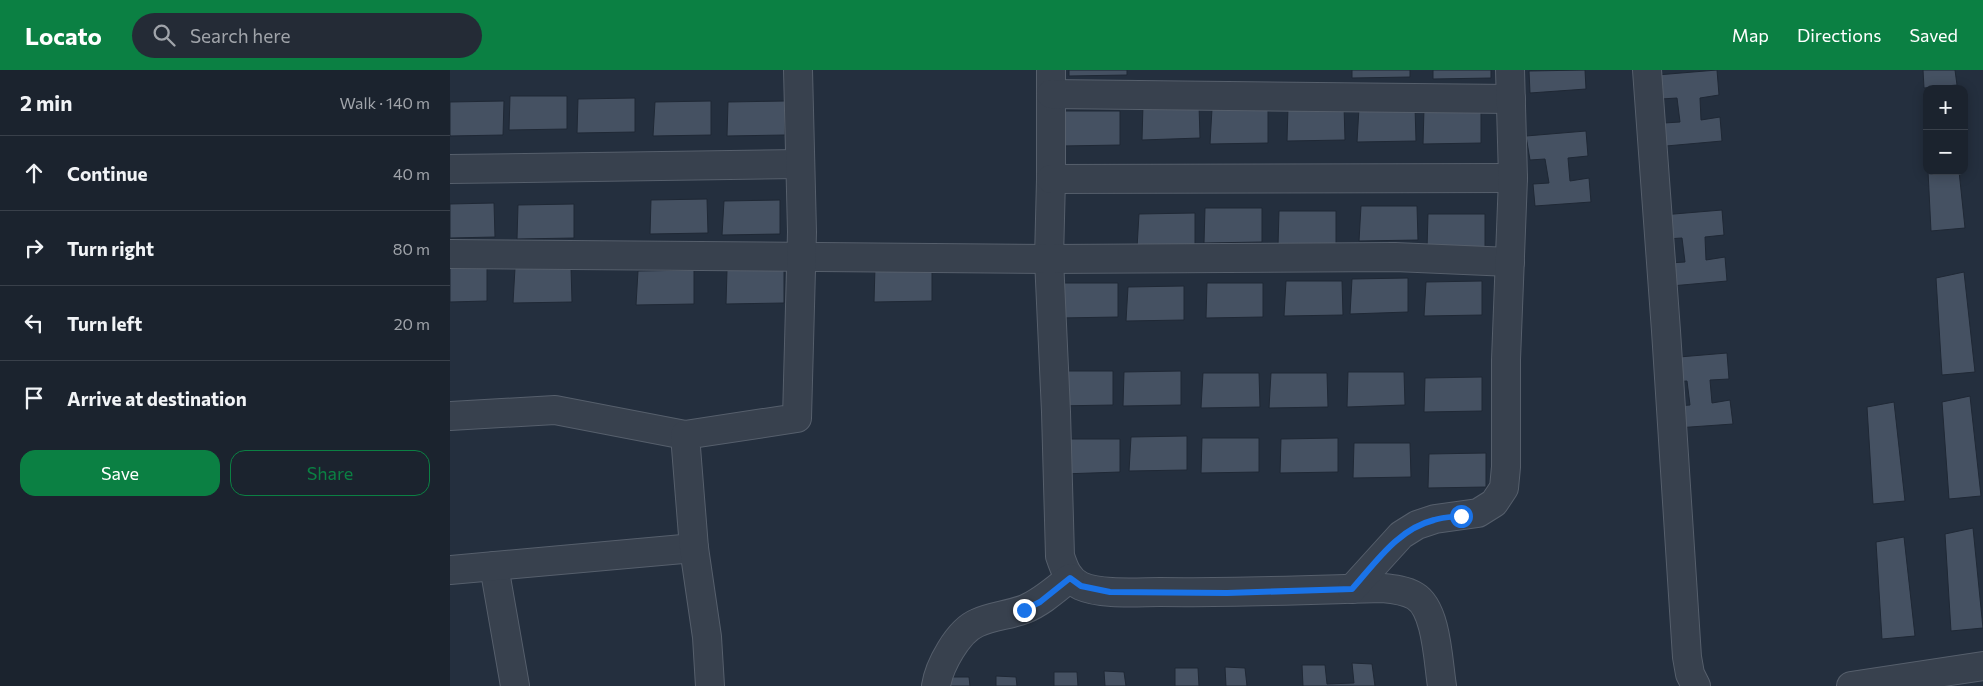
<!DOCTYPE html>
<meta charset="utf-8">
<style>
:root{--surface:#1b232e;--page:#242b36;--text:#f1f3f6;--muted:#a0a4aa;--line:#39404a;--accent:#0b8043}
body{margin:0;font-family:Commissioner,sans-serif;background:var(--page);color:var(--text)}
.controls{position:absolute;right:15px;top:15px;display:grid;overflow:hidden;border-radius:10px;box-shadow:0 2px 12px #0003}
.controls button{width:45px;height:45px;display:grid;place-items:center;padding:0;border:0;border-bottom:1px solid var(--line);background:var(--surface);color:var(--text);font:25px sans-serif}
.stop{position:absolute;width:15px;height:15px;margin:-11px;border:4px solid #1a73e8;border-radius:50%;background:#fff}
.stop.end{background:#1a73e8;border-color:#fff;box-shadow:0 1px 5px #0008}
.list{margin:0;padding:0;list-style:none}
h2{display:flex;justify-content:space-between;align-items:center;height:65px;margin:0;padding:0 20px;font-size:21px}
h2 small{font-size:16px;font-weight:400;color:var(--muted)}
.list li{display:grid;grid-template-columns:32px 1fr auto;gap:15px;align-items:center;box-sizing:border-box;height:75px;padding:0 20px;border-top:1px solid var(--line)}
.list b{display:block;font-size:19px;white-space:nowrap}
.list em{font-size:16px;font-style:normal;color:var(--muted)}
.actions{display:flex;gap:10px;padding:15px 20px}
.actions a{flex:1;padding:11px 0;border:1px solid var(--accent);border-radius:15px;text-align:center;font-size:18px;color:var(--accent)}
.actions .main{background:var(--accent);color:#fff}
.icon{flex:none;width:28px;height:28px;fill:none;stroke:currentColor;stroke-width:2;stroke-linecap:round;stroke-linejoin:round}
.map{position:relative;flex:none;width:1533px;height:616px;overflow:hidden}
header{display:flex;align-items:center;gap:30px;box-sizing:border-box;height:70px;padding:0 25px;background:var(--accent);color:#fff}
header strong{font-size:24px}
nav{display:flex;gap:28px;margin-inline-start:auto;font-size:18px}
.search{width:350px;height:45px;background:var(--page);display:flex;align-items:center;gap:12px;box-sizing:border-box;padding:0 18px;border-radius:28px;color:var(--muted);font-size:19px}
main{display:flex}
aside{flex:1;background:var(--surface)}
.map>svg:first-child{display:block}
.building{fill:#455162;stroke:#1f2835}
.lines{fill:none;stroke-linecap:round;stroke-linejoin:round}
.minor-casing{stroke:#565f6c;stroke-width:30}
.minor{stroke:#38414e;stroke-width:28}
.route{stroke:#1a73e8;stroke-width:6}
</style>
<header>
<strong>Locato</strong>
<div class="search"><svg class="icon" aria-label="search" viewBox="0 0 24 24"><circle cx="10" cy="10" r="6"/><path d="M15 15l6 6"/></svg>Search here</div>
<nav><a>Map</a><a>Directions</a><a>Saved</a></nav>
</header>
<main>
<aside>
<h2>2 min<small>Walk · 140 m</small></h2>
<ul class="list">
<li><svg class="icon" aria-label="ahead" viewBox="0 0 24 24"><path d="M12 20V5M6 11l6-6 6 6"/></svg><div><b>Continue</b></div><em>40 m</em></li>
<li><svg class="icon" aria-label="right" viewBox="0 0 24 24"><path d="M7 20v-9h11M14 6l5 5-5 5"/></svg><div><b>Turn right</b></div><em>80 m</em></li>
<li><svg class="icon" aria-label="left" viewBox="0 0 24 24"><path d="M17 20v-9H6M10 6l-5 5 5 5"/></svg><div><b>Turn left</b></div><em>20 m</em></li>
<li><svg class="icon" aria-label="arrive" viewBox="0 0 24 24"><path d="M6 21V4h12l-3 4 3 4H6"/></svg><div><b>Arrive at destination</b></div></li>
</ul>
<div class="actions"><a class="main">Save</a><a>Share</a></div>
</aside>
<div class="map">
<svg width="1533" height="616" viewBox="0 0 1533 616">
<rect width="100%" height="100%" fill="#242f3e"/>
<g class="building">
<polygon points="619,0 677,0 677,5 619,6"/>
<polygon points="902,0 960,0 960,7 902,8"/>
<polygon points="983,0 1041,0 1041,8 983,9"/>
<polygon points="1135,0 1136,19 1080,23 1079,1"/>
<polygon points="1267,0 1269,25 1250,28 1251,50 1270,47 1272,71 1216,76 1214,53 1230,52 1227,28 1211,29 1207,5"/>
<polygon points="1473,0 1505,0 1507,15 1474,18"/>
<polygon points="60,26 117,26 117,59 59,60"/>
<polygon points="185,28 185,62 127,63 128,29"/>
<polygon points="54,31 53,65 0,66 0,32"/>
<polygon points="261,31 261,65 203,66 205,32"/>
<polygon points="335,31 335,65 277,66 278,32"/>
<polygon points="693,35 749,35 750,68 692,70"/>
<polygon points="894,36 895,70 837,71 838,37"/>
<polygon points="965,37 966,71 907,72 909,38"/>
<polygon points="762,39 818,39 818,73 760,74"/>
<polygon points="974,39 1031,39 1031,73 973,74"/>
<polygon points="613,41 670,41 670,75 612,76"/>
<polygon points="1136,61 1138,86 1118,88 1120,111 1139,108 1141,132 1085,136 1083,114 1099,113 1095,89 1080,90 1076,66"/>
<polygon points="1478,101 1509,101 1515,158 1481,161"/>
<polygon points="257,129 258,163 200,164 201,130"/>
<polygon points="330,130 330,164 272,165 274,131"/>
<polygon points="44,133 45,167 0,168 0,134"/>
<polygon points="124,134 124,168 67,169 68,135"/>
<polygon points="911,136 967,136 968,170 909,171"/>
<polygon points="755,138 812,138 812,172 754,173"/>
<polygon points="1272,140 1274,165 1255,167 1256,190 1275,187 1277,211 1221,216 1219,193 1235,192 1232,168 1216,169 1212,145"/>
<polygon points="829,141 886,141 886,175 828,176"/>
<polygon points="745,143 745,177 687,178 689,144"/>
<polygon points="978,144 1035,144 1035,178 977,179"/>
<polygon points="0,197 37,197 37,231 0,232"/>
<polygon points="425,197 482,197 482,231 424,232"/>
<polygon points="65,198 121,198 122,232 63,233"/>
<polygon points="334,199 334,233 276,234 277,200"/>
<polygon points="244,200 244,234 186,235 188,201"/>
<polygon points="1514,202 1525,302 1492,305 1486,208"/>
<polygon points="958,208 958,242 900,244 902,209"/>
<polygon points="836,211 892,211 893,245 834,246"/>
<polygon points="1032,211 1032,245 974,246 976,212"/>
<polygon points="611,213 668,213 668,247 610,248"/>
<polygon points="757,213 813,213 813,247 756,248"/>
<polygon points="734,216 734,250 676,251 678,217"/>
<polygon points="1277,283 1279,309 1260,310 1262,333 1280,330 1283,354 1226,358 1225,336 1240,335 1237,311 1221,312 1217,288"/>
<polygon points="607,301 663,301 663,335 605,336"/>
<polygon points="731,301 731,335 673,336 674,302"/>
<polygon points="898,302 954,302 955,335 897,337"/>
<polygon points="753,303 809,303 810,337 751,338"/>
<polygon points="821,303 877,303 878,337 819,338"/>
<polygon points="1032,307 1032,341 974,342 975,308"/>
<polygon points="1520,326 1531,426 1499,429 1492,332"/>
<polygon points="1444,332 1455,431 1423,434 1417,337"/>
<polygon points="737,366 737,400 679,401 681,367"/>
<polygon points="752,368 809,368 809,402 751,403"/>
<polygon points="888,368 888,402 830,403 831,369"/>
<polygon points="613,369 670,369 670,402 612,404"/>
<polygon points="904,373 960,373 961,407 903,408"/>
<polygon points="1036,383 1036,417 978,418 979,384"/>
<polygon points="1523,458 1533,558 1501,561 1495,464"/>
<polygon points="1454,467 1465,566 1432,569 1426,472"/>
<polygon points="902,593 922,594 925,616 853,616 852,595 875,595 877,614 904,613"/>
<polygon points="775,597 795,598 797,616 776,616"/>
<polygon points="725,598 748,598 749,616 725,616"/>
<polygon points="654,601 674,602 676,616 655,616"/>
<polygon points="604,602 627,602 628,616 604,616"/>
<polygon points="546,606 566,607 567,616 546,616"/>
<polygon points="496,607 519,607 520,616 496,616"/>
</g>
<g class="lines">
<defs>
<g id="minor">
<path d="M 601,0 L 601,109 L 599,189 L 606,342 L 610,486 C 614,498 618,510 631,516 C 651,525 688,522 710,522 C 784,523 858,520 932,518 C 943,519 955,520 965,526 C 987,539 988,592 992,616"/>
<polyline points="1197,0 1216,261 1237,587 1240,604 1246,616"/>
<polyline points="601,24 1061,29"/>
<polyline points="0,99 350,94"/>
<polyline points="601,109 1063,108"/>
<polyline points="0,184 599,189 945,187 1060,192"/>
<polyline points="0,346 105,340 235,365"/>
<polyline points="44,496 65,616"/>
<polyline points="0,500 244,478"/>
<polyline points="902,519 951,465 967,455 985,449 1028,443 1044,433 1054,418 1056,397 1056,290 1063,108 1060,0"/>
<polyline points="260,616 257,567 244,478 235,365 347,348 352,162 348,0"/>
<path d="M 486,616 C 489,596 508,561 527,553 C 542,546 560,545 575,539 C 592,532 606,519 620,508"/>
<polyline points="1401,616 1533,596"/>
</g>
</defs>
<use href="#minor" class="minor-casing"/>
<use href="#minor" class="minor"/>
</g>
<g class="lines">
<path class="route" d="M 574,540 L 590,532 L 620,508 L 631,516 L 660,522 L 777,523 L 902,519 C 926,492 948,459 984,450 C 993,447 1002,447 1011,446"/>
</g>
</svg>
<div class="controls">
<button>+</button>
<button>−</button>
</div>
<div class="stop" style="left:1011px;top:446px"></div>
<div class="stop end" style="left:574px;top:540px"></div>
</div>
</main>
